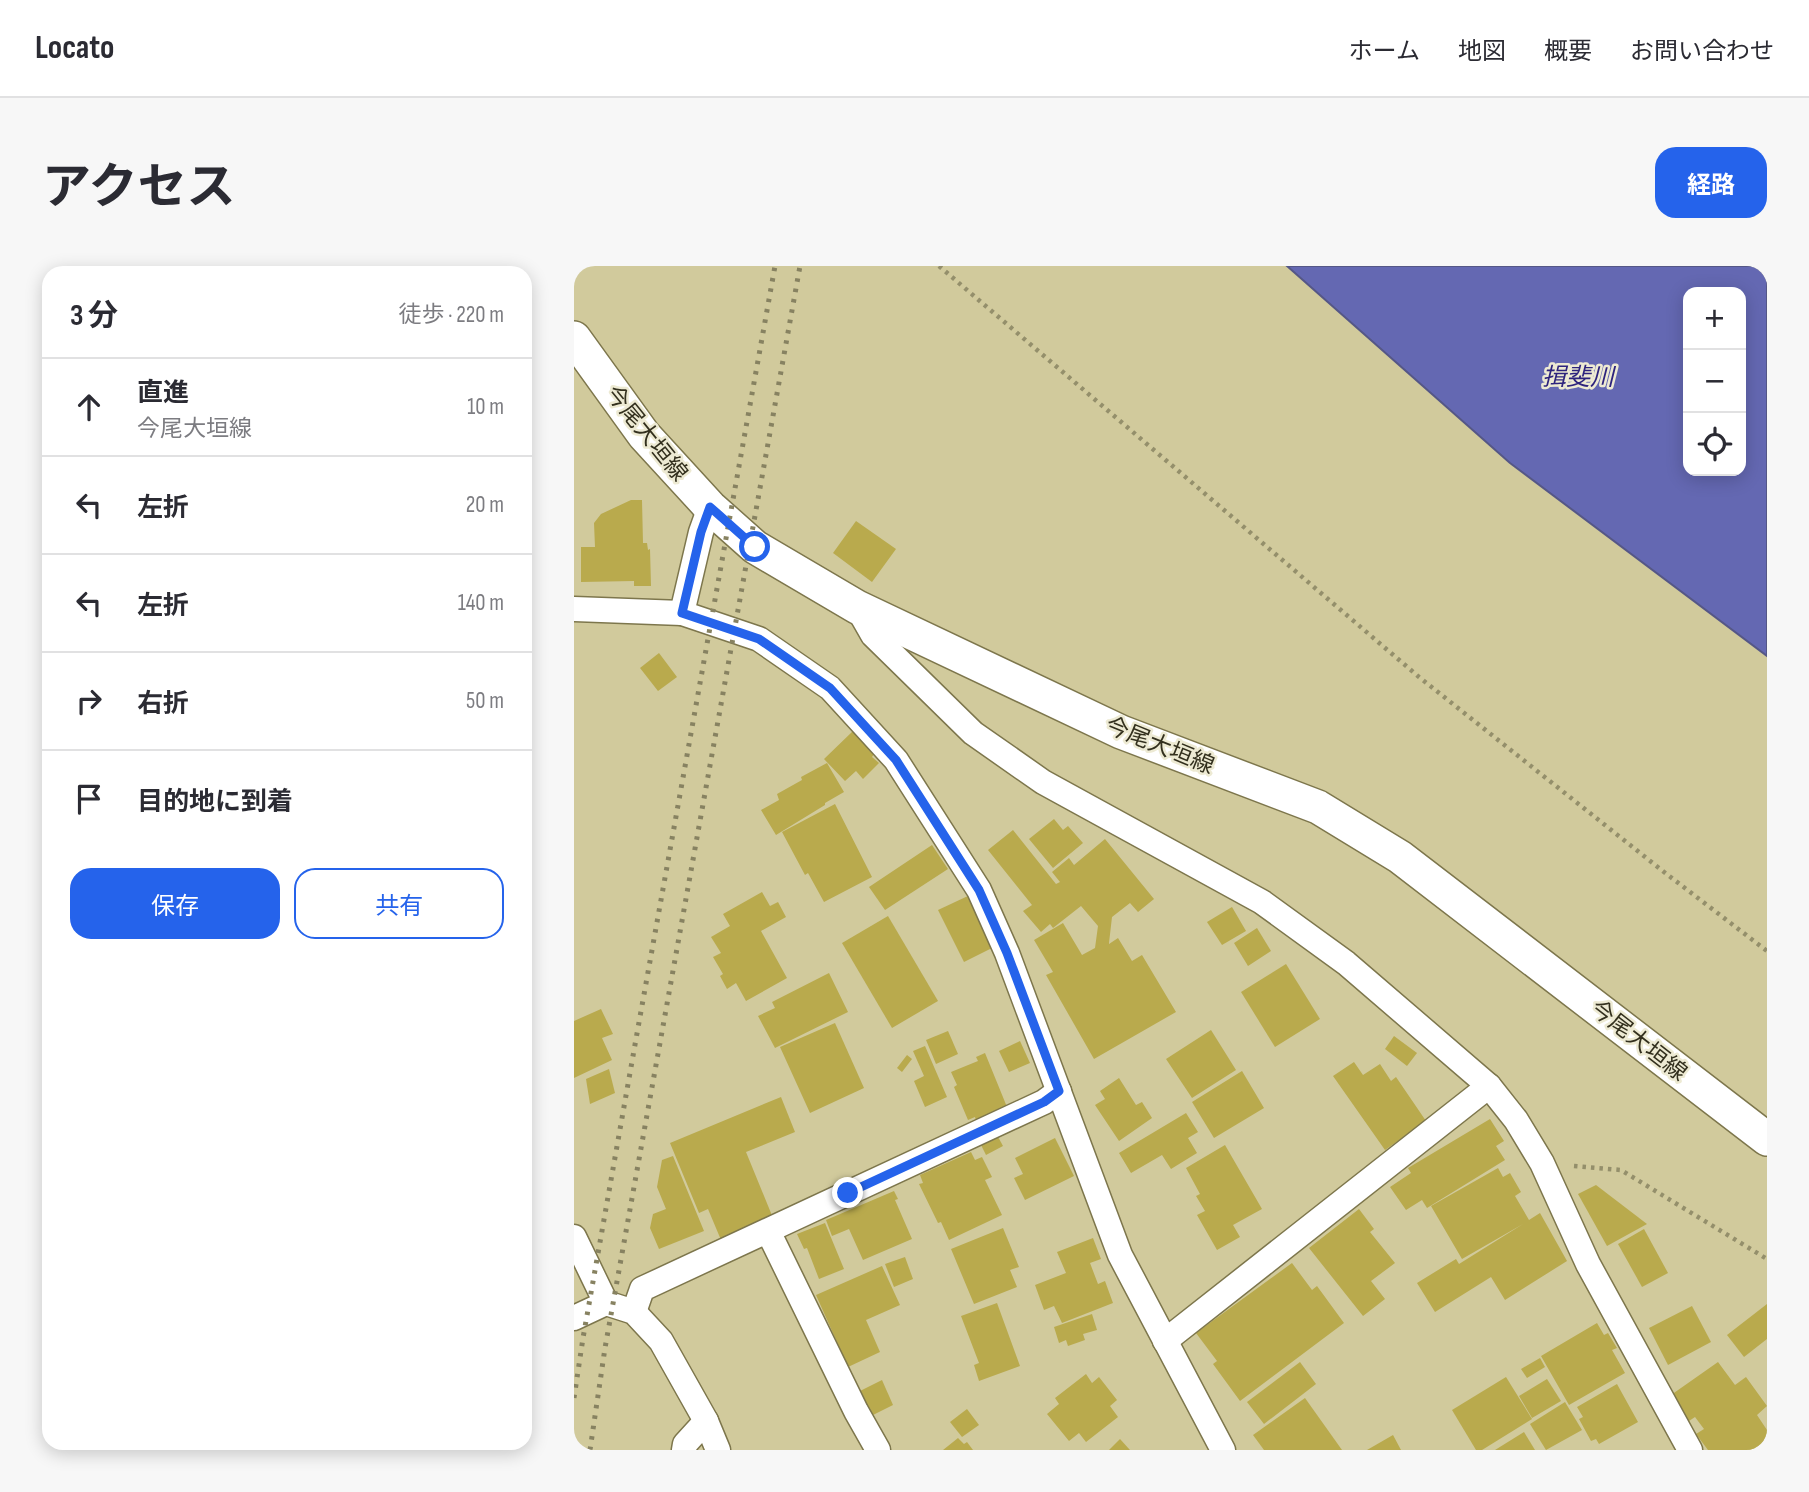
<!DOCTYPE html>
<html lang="ja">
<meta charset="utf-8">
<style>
:root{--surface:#fff;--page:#f7f7f7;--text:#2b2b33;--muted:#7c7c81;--line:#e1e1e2;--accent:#2563eb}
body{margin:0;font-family:"Sofia Sans Condensed","Noto Sans JP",sans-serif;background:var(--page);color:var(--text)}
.controls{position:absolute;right:21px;top:21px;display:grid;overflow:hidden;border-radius:14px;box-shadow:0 4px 18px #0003}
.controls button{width:63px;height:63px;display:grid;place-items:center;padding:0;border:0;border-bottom:2px solid var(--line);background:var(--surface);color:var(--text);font:35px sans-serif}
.stop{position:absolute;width:21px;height:21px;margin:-16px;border:5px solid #2563eb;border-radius:50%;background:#fff}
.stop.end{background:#2563eb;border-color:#fff;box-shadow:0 2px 7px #0008}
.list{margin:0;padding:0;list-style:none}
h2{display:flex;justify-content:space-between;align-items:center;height:91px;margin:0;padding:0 28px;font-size:30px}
h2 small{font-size:23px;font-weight:400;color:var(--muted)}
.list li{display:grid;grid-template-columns:46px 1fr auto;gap:21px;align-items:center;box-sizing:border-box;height:98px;padding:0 28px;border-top:2px solid var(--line)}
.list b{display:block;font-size:26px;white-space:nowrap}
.list p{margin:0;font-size:23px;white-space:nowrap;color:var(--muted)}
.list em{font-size:23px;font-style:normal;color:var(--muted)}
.actions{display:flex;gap:14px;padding:21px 28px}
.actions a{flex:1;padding:16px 0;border:2px solid var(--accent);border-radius:21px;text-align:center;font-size:24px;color:var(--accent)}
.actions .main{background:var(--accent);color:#fff}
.icon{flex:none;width:38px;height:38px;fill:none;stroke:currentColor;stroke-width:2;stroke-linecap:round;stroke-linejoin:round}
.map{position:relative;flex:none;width:1193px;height:1184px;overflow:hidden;border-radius:21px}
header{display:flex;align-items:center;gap:42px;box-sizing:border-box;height:98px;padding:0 35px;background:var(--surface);border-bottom:2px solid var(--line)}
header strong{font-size:33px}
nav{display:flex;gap:38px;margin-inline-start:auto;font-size:24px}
.intro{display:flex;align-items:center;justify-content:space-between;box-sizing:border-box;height:168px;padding:0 42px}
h1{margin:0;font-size:49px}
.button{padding:18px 32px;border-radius:21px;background:var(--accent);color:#fff;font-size:24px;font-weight:700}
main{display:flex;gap:42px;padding:0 42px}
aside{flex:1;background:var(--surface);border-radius:21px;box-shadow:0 4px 18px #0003}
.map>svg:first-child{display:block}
.water{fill:#6468b2;stroke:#555786;stroke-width:2;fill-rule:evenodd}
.building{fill:#b9aa4d}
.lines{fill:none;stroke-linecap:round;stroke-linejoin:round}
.minor-casing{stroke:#7d764c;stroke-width:27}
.secondary-casing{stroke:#7d764c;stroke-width:36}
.path{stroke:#948f6b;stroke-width:4.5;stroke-dasharray:3.5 5;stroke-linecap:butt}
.minor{stroke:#fff;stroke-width:24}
.secondary{stroke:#fff;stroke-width:33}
.rail{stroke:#878261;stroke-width:5;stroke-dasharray:3.5 7;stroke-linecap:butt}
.route{stroke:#2563eb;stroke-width:9}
.labels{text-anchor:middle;stroke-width:5;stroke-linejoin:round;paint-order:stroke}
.street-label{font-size:23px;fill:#33301e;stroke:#edead3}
.water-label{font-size:24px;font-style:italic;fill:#2d237d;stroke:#edead3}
</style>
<header>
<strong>Locato</strong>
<nav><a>ホーム</a><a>地図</a><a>概要</a><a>お問い合わせ</a></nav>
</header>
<div class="intro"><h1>アクセス</h1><a class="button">経路</a></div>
<main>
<aside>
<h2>3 分<small>徒歩 · 220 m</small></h2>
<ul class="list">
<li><svg class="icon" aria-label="ahead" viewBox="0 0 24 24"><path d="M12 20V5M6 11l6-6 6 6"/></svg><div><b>直進</b><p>今尾大垣線</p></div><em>10 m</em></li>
<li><svg class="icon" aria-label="left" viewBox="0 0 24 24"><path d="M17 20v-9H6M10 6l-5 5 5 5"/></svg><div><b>左折</b></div><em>20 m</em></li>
<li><svg class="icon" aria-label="left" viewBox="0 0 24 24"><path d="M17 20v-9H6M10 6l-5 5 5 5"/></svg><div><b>左折</b></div><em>140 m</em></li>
<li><svg class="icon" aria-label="right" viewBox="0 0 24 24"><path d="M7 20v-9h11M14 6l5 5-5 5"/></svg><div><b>右折</b></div><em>50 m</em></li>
<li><svg class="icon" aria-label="arrive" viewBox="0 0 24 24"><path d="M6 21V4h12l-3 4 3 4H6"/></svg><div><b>目的地に到着</b></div></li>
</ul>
<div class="actions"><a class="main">保存</a><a>共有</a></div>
</aside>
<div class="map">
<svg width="1193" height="1184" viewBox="0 0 1193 1184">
<rect width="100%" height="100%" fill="#d1ca9c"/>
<path class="water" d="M 713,0 L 1193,0 L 1193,390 L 936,197 ZM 1114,26 L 1167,26 L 1167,205 L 1114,205 Z"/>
<g class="building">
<polygon points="57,234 68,234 69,277 73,277 74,284 76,283 77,320 60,320 60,315 7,316 7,281 21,281 20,257 27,248"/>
<polygon points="282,255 322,283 298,316 259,287"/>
<polygon points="85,387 103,411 84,425 66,402"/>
<polygon points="279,465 300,488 298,491 305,497 289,513 282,505 271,515 250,493"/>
<polygon points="253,497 270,526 251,537 251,539 202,569 187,544 205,534 203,528 228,514 227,511"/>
<polygon points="261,538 298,611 250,636 234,607 231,609 208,566"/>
<polygon points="480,553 489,564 494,560 509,577 479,602 455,573"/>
<polygon points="439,564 482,618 486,616 478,606 495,592 500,599 531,573 580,633 564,646 556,637 538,651 535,677 535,678 544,672 558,695 568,689 602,746 520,793 472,709 479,706 460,674 489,657 508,689 521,682 524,660 507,640 479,662 476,658 467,666 449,645 458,639 414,584"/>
<polygon points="358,579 374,603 311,644 295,621"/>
<polygon points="188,626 196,640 204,636 212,651 187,665 213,712 172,735 162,717 153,723 146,710 149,708 139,691 147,687 137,671 156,660 149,648"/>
<polygon points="396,629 422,680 390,696 364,644"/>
<polygon points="658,641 672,665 648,679 633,656"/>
<polygon points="314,650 364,735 318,762 268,677"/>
<polygon points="683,662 697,685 674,700 660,677"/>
<polygon points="712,698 746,753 701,781 667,726"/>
<polygon points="255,707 274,746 201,782 184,750 201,742 198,736"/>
<polygon points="27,743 39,768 28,772 38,794 0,812 0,755"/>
<polygon points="261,757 290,822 236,847 206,781"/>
<polygon points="637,764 662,804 618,832 592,793"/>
<polygon points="374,765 384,788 362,798 352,774"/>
<polygon points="820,770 843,787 833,800 811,783"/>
<polygon points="446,775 456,797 435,806 425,785"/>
<polygon points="351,780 373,831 351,841 340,815 350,810 339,785"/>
<polygon points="411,787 433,841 402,855 401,851 394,854 380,821 383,819 377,806 404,795 402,791"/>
<polygon points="333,789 338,793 328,806 323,802"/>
<polygon points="780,796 789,809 806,798 817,815 822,811 852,855 811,884 759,810"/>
<polygon points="35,803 41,827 16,838 12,813"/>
<polygon points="668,805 690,842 640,872 618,836"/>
<polygon points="545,812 562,839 568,836 578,852 545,875 521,839 531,833 526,825"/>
<polygon points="207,831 221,866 172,886 199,952 147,974 134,943 125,947 96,877"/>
<polygon points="612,847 624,866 614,872 623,887 597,903 588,889 557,907 545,887"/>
<polygon points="916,853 930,875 922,880 931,894 853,942 848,934 832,944 816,921 837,907 834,902"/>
<polygon points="423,869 429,880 412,889 406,877"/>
<polygon points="481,872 500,910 451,934 440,912 449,908 441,892"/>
<polygon points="651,879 688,943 659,959 666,971 643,984 623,949 631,945 622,930 626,928 612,902"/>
<polygon points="397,886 401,894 408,891 418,911 411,914 428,949 375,974 367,956 364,957 345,918 349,917 346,909"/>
<polygon points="99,890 130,965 85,983 76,962 79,948 92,943 83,921 88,894"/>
<polygon points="924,902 929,911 936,907 947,926 941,930 955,954 966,947 993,995 931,1034 917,1011 861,1046 843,1017 882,993 885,998 949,958 888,993 857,940"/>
<polygon points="1022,919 1073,958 1033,980 1004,928"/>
<polygon points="320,925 324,933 321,934 338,973 289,994 275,963 258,970 252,954"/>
<polygon points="785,943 800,963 796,966 821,997 797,1015 811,1033 789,1050 735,982"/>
<polygon points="251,957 270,1003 245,1013 233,982 230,983 223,968"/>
<polygon points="429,962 445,1001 436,1004 443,1021 400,1038 377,983"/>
<polygon points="1070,963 1094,1007 1068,1021 1044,978"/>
<polygon points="519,972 527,993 516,997 524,1018 531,1015 539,1037 488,1057 480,1040 470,1044 461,1019 492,1007 483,986"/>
<polygon points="331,991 339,1013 320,1021 311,998"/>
<polygon points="718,997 738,1024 743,1020 770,1057 666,1135 639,1098 643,1095 622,1067"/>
<polygon points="308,1000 326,1039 292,1054 306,1086 274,1101 242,1029"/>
<polygon points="423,1037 446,1100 405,1115 400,1099 405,1097 387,1050"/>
<polygon points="1193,1038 1193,1073 1170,1091 1153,1069"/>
<polygon points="1118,1040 1137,1076 1094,1099 1075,1062"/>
<polygon points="518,1048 523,1064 509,1068 511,1074 494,1080 492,1074 485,1077 480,1061"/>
<polygon points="1023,1057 1030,1069 1034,1067 1043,1082 1038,1084 1051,1107 995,1139 967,1090"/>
<polygon points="966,1092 971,1101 953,1112 947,1103"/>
<polygon points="726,1096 742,1118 690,1158 673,1136"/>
<polygon points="1144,1096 1161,1119 1172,1111 1193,1140 1183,1149 1193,1164 1193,1177 1183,1184 1134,1184 1122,1168 1130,1163 1121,1151 1115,1155 1097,1129"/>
<polygon points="512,1108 518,1117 525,1111 543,1134 536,1140 544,1151 512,1176 505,1167 495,1175 473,1148 485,1138 481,1132"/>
<polygon points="932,1111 958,1153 908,1184 902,1184 878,1144"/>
<polygon points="973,1113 987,1135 958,1152 945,1130"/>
<polygon points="308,1114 319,1139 297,1150 286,1125"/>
<polygon points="1043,1118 1064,1156 1025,1178 1022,1173 1017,1175 1005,1153 1009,1151 1003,1141"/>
<polygon points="731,1132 768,1184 690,1184 679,1169"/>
<polygon points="991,1136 1008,1164 972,1184 956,1158"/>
<polygon points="393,1143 405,1159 388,1171 376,1156"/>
<polygon points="950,1166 961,1184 921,1184"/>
<polygon points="819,1169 827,1184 793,1184"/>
<polygon points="384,1172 390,1178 393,1176 399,1184 369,1184"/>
<polygon points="546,1173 556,1184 535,1184"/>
</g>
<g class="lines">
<defs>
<g id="minor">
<polyline points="283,341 299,369 399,467 469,516 688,636 772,697 915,820 942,854 968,897 1014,998 1116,1184"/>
<polyline points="0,343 108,347 185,373 256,422 322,494 405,624 433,687 546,989 649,1184"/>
<polyline points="108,347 127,266 136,241"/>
<polyline points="194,965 282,1145 304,1184"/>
<polyline points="0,971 32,1037"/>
<polyline points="60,1046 68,1023 470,836 485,825"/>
<polyline points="0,1052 32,1037 60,1046 87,1075 132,1155 144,1184"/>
<polyline points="591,1075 915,820"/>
<polyline points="110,1184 111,1178 132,1155"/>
</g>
<polyline id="secondary" points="0,72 70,169 136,241 181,281 283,341 547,466 744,541 826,591 1193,873"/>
</defs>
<use href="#minor" class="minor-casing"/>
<use href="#secondary" class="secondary-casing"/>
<g class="path">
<polyline points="365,0 845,411 1090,606 1193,685"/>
<polyline points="1000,900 1047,904 1193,993"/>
</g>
<use href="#minor" class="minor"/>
<use href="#secondary" class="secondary"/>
<g class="rail">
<polyline points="0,1132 9,1072 62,773 201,0"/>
<polyline points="16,1184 31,1082 226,0"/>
</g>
</g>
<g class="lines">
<polyline class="route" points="181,281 136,241 127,266 108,347 185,373 256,422 322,494 405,624 433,687 485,825 470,836 274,927"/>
</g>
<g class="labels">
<g class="street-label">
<text transform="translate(73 167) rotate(51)" y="8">今尾大垣線</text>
<text transform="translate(586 479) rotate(22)" y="8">今尾大垣線</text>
<text transform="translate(1065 774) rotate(38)" y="8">今尾大垣線</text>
</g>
<g class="water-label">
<text x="1004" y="119">揖斐川</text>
</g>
</g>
</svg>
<div class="controls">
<button>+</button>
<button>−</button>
<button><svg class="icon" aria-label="locate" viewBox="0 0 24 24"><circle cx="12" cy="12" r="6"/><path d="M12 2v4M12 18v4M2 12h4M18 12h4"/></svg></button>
</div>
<div class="stop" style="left:181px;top:281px"></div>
<div class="stop end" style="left:274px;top:927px"></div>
</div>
</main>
